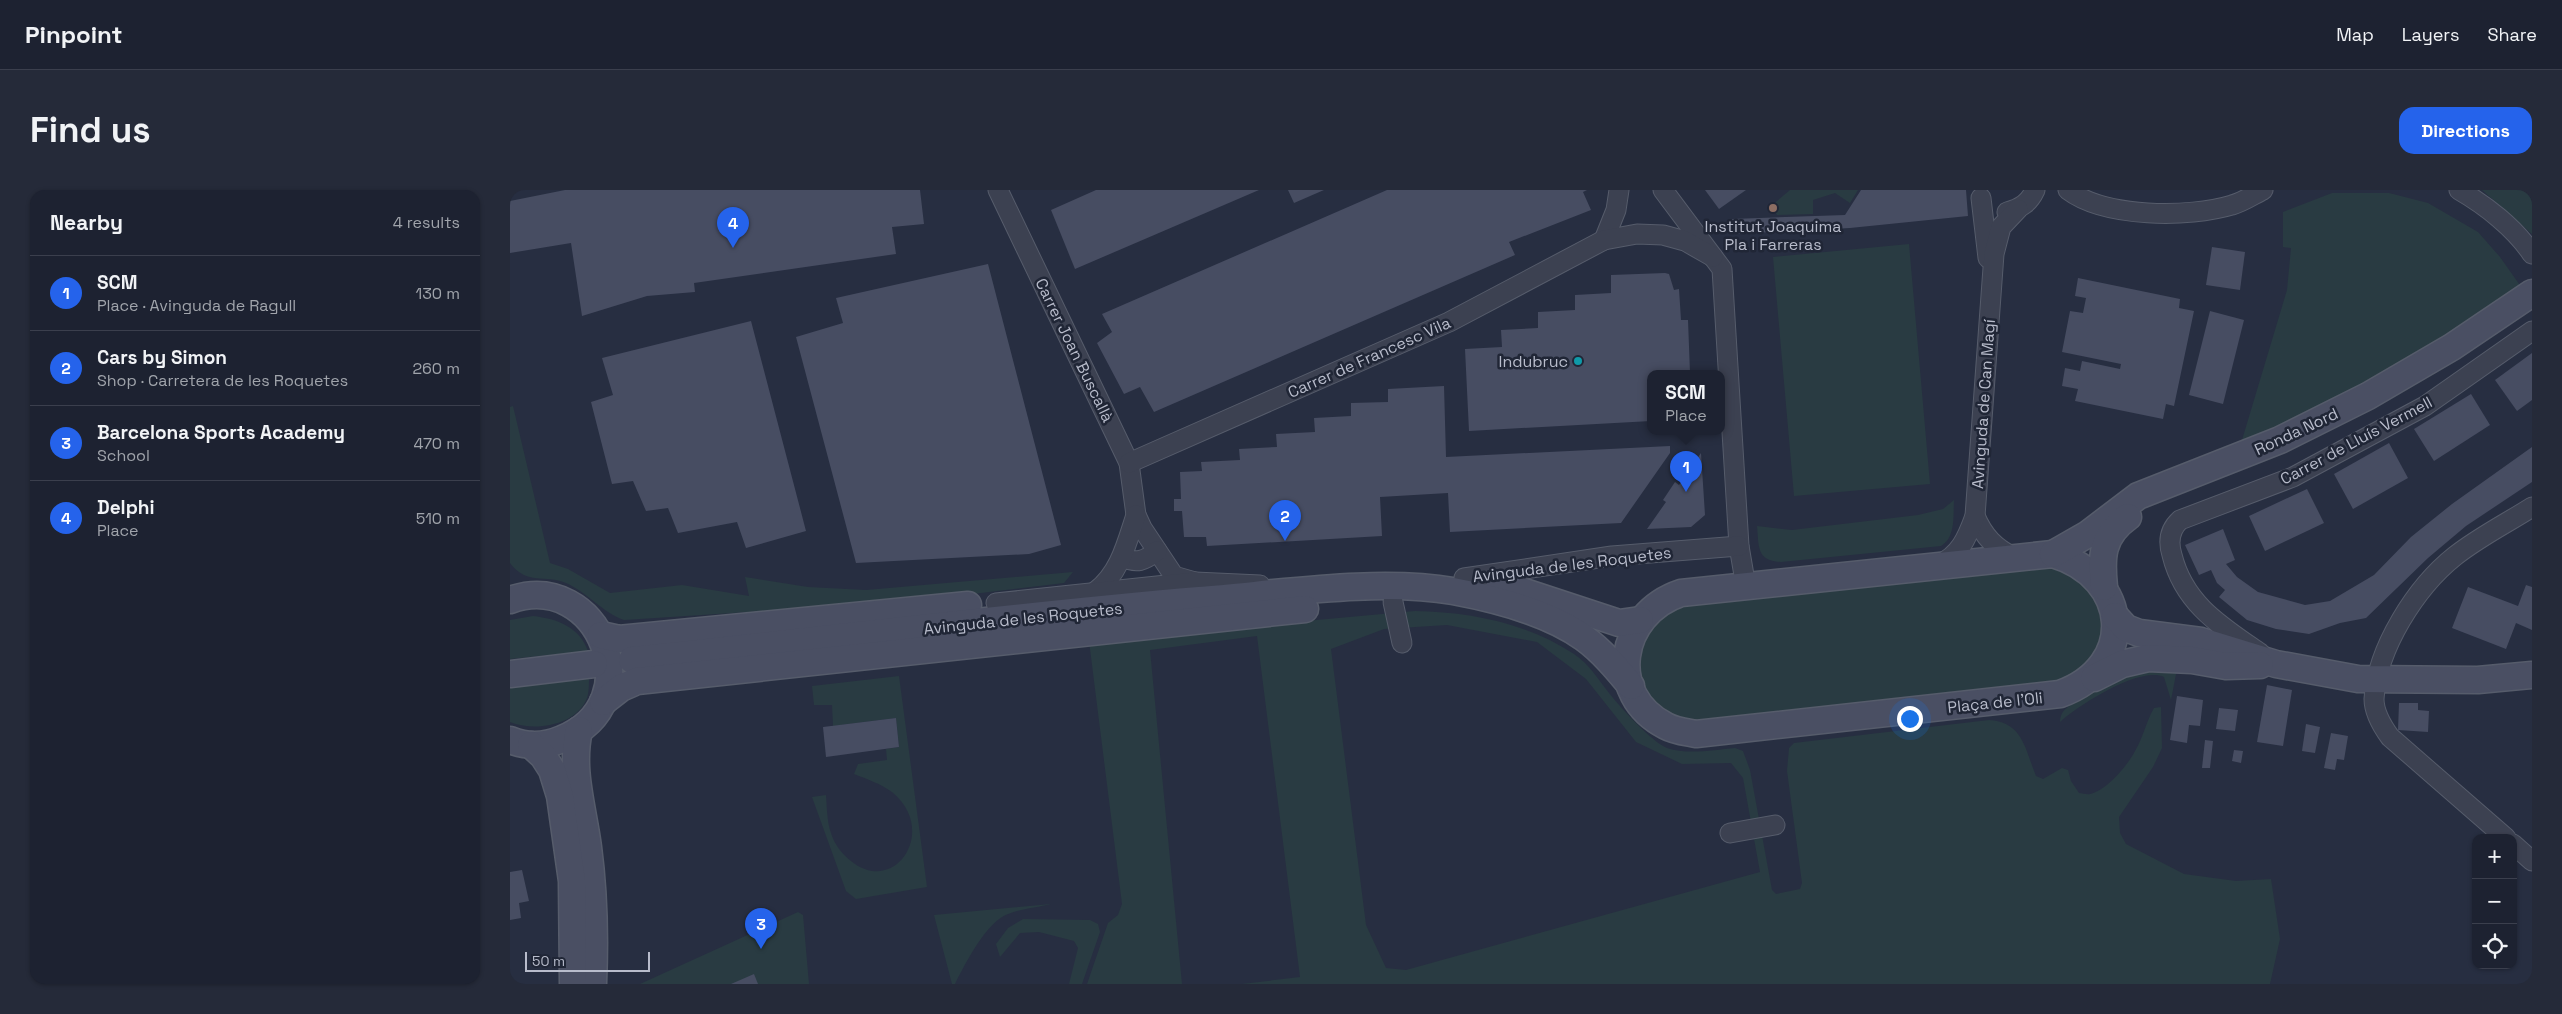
<!DOCTYPE html>
<meta charset="utf-8">
<style>
:root{--surface:#1d2231;--page:#252a39;--text:#f1f3f6;--muted:#a0a4ab;--line:#3b3f4d;--accent:#2563eb}
body{margin:0;font-family:"Space Grotesk",sans-serif;background:var(--page);color:var(--text)}
.controls{position:absolute;right:15px;bottom:15px;display:grid;overflow:hidden;border-radius:10px;box-shadow:0 1px 4px #0004}
.controls button{width:45px;height:45px;display:grid;place-items:center;padding:0;border:0;border-bottom:1px solid var(--line);background:var(--surface);color:var(--text);font:25px sans-serif}
.scale{position:absolute;left:15px;bottom:12px;width:125px;box-sizing:border-box;padding-left:5px;border:2px solid #b8bccb;border-top:0;font-size:14px;line-height:18px;white-space:nowrap;color:#b8bccb;-webkit-text-stroke:4px #202636;paint-order:stroke}
.you{position:absolute;left:1399px;top:528px;width:18px;height:18px;margin:-12px;border:4px solid #fff;border-radius:50%;background:#1a73e8;box-shadow:0 0 0 8px #1a73e833}
.badge{display:grid;place-items:center;width:32px;height:32px;border-radius:50%;background:var(--accent);color:#fff;font-size:16px;font-weight:700}
.pin{position:absolute;translate:-50% -41px;filter:drop-shadow(0 1px 2px #0008)}
.pin::after{content:'';position:absolute;top:26px;width:18px;height:15px;background:inherit;clip-path:polygon(0 0,100% 0,50% 100%)}
.popup{position:absolute;left:1137px;top:180px;width:78px;height:65px;box-sizing:border-box;display:grid;place-content:center;border-radius:10px;background:var(--surface);filter:drop-shadow(0 1px 4px #0005);font-size:16px;white-space:nowrap;color:var(--muted)}
.popup b{font-size:19px;color:var(--text)}
.popup::after{content:'';position:absolute;left:50%;top:100%;margin-left:-10px;border:10px solid transparent;border-top-color:var(--surface)}
.list{margin:0;padding:0;list-style:none}
h2{display:flex;justify-content:space-between;align-items:center;height:65px;margin:0;padding:0 20px;font-size:21px}
h2 small{font-size:16px;font-weight:400;color:var(--muted)}
.list li{display:grid;grid-template-columns:32px 1fr auto;gap:15px;align-items:center;box-sizing:border-box;height:75px;padding:0 20px;border-top:1px solid var(--line)}
.list b{display:block;font-size:19px;white-space:nowrap}
.list p{margin:0;font-size:16px;white-space:nowrap;color:var(--muted)}
.list em{font-size:16px;font-style:normal;color:var(--muted)}
.icon{flex:none;width:28px;height:28px;fill:none;stroke:currentColor;stroke-width:2;stroke-linecap:round;stroke-linejoin:round}
.map{position:relative;flex:none;width:2022px;height:794px;overflow:hidden;border-radius:15px}
header{display:flex;align-items:center;gap:30px;box-sizing:border-box;height:70px;padding:0 25px;background:var(--surface);border-bottom:1px solid var(--line)}
header strong{font-size:24px}
nav{display:flex;gap:28px;margin-inline-start:auto;font-size:18px}
.intro{display:flex;align-items:center;justify-content:space-between;box-sizing:border-box;height:120px;padding:0 30px}
h1{margin:0;font-size:35px}
.button{padding:12px 22px;border-radius:15px;background:var(--accent);color:#fff;font-size:18px;font-weight:700}
main{display:flex;gap:30px;padding:0 30px}
aside{flex:1;background:var(--surface);border-radius:15px;box-shadow:0 1px 4px #0004}
.map>svg:first-child{display:block}
.green{fill:#293b42;fill-rule:evenodd}
.building{fill:#474d62}
.lines{fill:none;stroke-linecap:round;stroke-linejoin:round}
.street-casing{stroke:#565c6b;stroke-width:21}
.secondary-casing{stroke:#565c6b;stroke-width:29}
.street{stroke:#3c4151;stroke-width:19}
.secondary{stroke:#4a4f63;stroke-width:26}
.education-dot{fill:#8d6e63;stroke:#202636;stroke-width:2}
.culture-dot{fill:#0f9aa8;stroke:#202636;stroke-width:2}
.labels{text-anchor:middle;stroke-width:5;stroke-linejoin:round;paint-order:stroke}
.poi-label{font-size:16px;fill:#b8bccb;stroke:#202636}
.street-label{font-size:16px;fill:#b8bccb;stroke:#202636}
</style>
<header>
<strong>Pinpoint</strong>
<nav><a>Map</a><a>Layers</a><a>Share</a></nav>
</header>
<div class="intro"><h1>Find us</h1><a class="button">Directions</a></div>
<main>
<aside>
<h2>Nearby<small>4 results</small></h2>
<ul class="list">
<li><span class="badge">1</span><div><b>SCM</b><p>Place · Avinguda de Ragull</p></div><em>130 m</em></li>
<li><span class="badge">2</span><div><b>Cars by Simon</b><p>Shop · Carretera de les Roquetes</p></div><em>260 m</em></li>
<li><span class="badge">3</span><div><b>Barcelona Sports Academy</b><p>School</p></div><em>470 m</em></li>
<li><span class="badge">4</span><div><b>Delphi</b><p>Place</p></div><em>510 m</em></li>
</ul>
</aside>
<div class="map">
<svg width="2022" height="794" viewBox="0 0 2022 794">
<rect width="100%" height="100%" fill="#272e41"/>
<g class="green">
<polygon points="1280,0 1348,0 1340,13 1325,3 1303,10 1303,24 1267,25 1261,16"/>
<polygon points="1972,0 2022,0 2022,44"/>
<polygon points="1822,3 1879,3 1918,13 1968,42 1990,67 2014,101 1784,234 1732,250 1777,100 1781,58 1773,57 1773,22"/>
<polygon points="1399,54 1420,294 1284,306 1263,67"/>
<path d="M 3,216 L 40,373 L 58,379 L 100,403 L 172,395 L 239,406 L 235,387 L 298,397 L 356,400 L 563,382 L 554,393 L 397,412 L 114,430 C 93,423 77,402 56,393 C 35,384 17,396 0,373 L 0,217 Z"/>
<path d="M 1444,310 C 1443,326 1446,347 1431,356 L 1271,372 C 1246,371 1249,356 1247,336 L 1282,340 L 1408,325 L 1433,319 Z"/>
<polygon points="1525,374 1557,379 1588,409 1594,439 1584,471 1543,496 1191,533 1168,531 1145,518 1128,496 1124,473 1138,433 1166,413"/>
<path d="M 905,421 C 960,422 1017,433 1064,464 C 1079,474 1088,489 1099,503 C 1110,517 1142,552 1157,558 C 1177,565 1204,560 1225,558 L 1233,561 L 1240,580 L 1262,700 L 1266,704 L 1290,699 L 1292,693 L 1277,581 L 1279,558 L 1284,553 L 1479,530 C 1513,532 1515,559 1526,586 L 1533,589 L 1552,578 L 1558,580 L 1561,591 L 1569,603 C 1572,603 1577,605 1580,604 C 1596,601 1618,575 1625,561 C 1633,548 1636,532 1644,518 L 1651,517 L 1652,558 L 1643,577 L 1609,627 L 1610,643 L 1616,654 L 1674,684 L 1726,691 L 1761,689 L 1770,749 L 1760,794 L 732,794 L 790,787 L 747,446 L 640,460 L 672,794 L 577,794 L 598,733 L 608,725 L 612,714 L 579,451 ZM 937,435 L 1027,452 L 1076,489 L 1126,552 L 1172,574 L 1221,573 L 1233,588 L 1250,682 L 896,780 L 876,778 L 856,735 L 821,459 L 874,439 Z"/>
<path d="M 23,426 C 48,429 69,437 78,461 L 0,469 L 0,430 Z"/>
<path d="M 1667,479 L 1661,510 L 1654,487 C 1629,476 1568,516 1550,532 C 1551,517 1560,517 1572,509 C 1583,503 1594,493 1605,488 C 1625,480 1647,480 1667,479 Z"/>
<path d="M 389,486 L 417,697 L 346,709 L 336,701 L 302,607 L 316,605 C 317,618 317,632 321,643 C 324,654 332,664 341,671 C 385,707 429,640 382,602 C 371,594 357,589 344,584 L 348,574 L 377,570 L 376,559 L 389,557 L 386,528 L 323,536 L 322,515 L 304,515 L 302,496 Z"/>
<path d="M 79,488 C 79,494 79,503 77,508 C 66,536 24,542 0,532 L 0,498 Z"/>
<path d="M 541,714 C 526,718 505,719 492,727 C 473,739 455,774 445,794 L 442,794 L 424,725 Z"/>
<polygon points="288,722 293,725 299,794 130,794"/>
<polygon points="513,729 580,730 588,734 590,742 572,794 559,794 568,758 564,751 529,742 510,743 490,767 486,754 498,738"/>
</g>
<g class="building">
<polygon points="55,0 410,0 414,34 382,37 386,64 184,93 185,102 137,106 72,126 61,53 0,63 0,11"/>
<polygon points="586,0 749,0 565,79 541,20"/>
<polygon points="778,0 814,0 784,13"/>
<polygon points="877,0 1077,0 1073,2 1081,20 999,52 1005,65 644,222 630,197 614,204 587,153 602,142 592,124"/>
<polygon points="1195,0 1236,0 1209,19"/>
<polygon points="1351,0 1456,0 1458,26 1340,38 1222,44 1222,29 1335,25"/>
<polygon points="1702,57 1735,62 1730,100 1696,95"/>
<polygon points="478,74 551,355 519,364 346,373 286,147 333,133 326,108"/>
<polygon points="1155,83 1159,84 1164,100 1169,99 1171,130 1178,130 1180,183 1141,183 1141,231 959,241 955,159 992,157 991,140 1028,138 1028,122 1065,120 1065,105 1101,103 1101,85"/>
<polygon points="1568,88 1670,109 1669,118 1684,121 1664,216 1656,214 1653,229 1565,211 1568,199 1552,196 1555,178 1570,181 1572,171 1610,179 1611,174 1552,162 1560,121 1573,123 1576,108 1565,106"/>
<polygon points="1700,121 1734,130 1713,214 1679,205"/>
<polygon points="241,131 296,341 236,358 227,332 168,343 158,318 136,321 123,291 102,294 81,212 103,205 92,168"/>
<polygon points="2022,163 2022,210 2007,221 1985,190"/>
<polygon points="934,196 936,267 1160,256 1160,263 1111,333 940,342 938,303 870,307 872,346 697,356 696,347 674,347 672,321 664,321 664,309 671,309 670,282 692,281 691,272 730,270 729,259 767,257 766,244 805,242 804,228 841,226 841,213 878,212 878,199"/>
<polygon points="1961,204 1980,235 1924,271 1904,239"/>
<polygon points="1879,253 1898,288 1843,319 1824,284"/>
<polygon points="2022,257 2022,292 1956,336 1918,368 1856,428 1830,433 1799,444 1766,439 1737,430 1709,407 1715,400 1707,393 1701,380 1689,385 1675,355 1713,339 1725,370 1716,374 1727,387 1748,402 1795,415 1820,411 1864,385 1901,347 1942,314"/>
<polygon points="1191,263 1195,325 1181,337 1137,339 1156,312 1153,310 1165,292 1169,295"/>
<polygon points="1797,299 1814,333 1755,361 1739,326"/>
<polygon points="2016,395 2022,397 2022,440 2006,433 1996,459 1942,438 1958,397 2008,416"/>
<polygon points="1757,495 1782,500 1773,556 1747,552"/>
<polygon points="1667,506 1693,510 1690,536 1679,535 1677,553 1660,550"/>
<polygon points="1889,513 1908,513 1908,520 1919,521 1918,542 1888,540"/>
<polygon points="1709,518 1728,520 1725,541 1706,539"/>
<polygon points="386,528 389,557 316,567 313,537"/>
<polygon points="1796,534 1810,537 1805,563 1792,561"/>
<polygon points="1821,543 1838,546 1834,570 1827,569 1825,580 1814,578"/>
<polygon points="1695,550 1703,551 1700,578 1692,578"/>
<polygon points="1724,560 1733,561 1731,573 1722,571"/>
<polygon points="12,680 19,711 9,713 11,728 0,730 0,682"/>
<polygon points="244,784 248,794 221,794"/>
</g>
<g class="lines">
<defs>
<g id="street">
<polyline points="488,0 619,273 626,325 632,338 664,386 685,392"/>
<polyline points="1153,0 1212,79 1229,356 1236,397"/>
<path d="M 1558,0 C 1595,28 1679,28 1722,15 C 1733,12 1743,5 1753,0"/>
<path d="M 1949,0 C 1975,15 2005,38 2022,64"/>
<polyline points="1471,8 1478,68"/>
<path d="M 1497,22 C 1511,18 1519,13 1525,0"/>
<polyline points="1094,50 1106,20 1109,0"/>
<polyline points="619,273 939,132 1094,50 1127,44 1153,45 1175,51 1203,67"/>
<path d="M 1465,326 C 1474,347 1485,358 1505,368"/>
<path d="M 612,367 C 627,374 634,371 647,361"/>
<path d="M 1428,375 C 1450,365 1457,348 1465,326 L 1484,64 L 1491,37 L 1508,19"/>
<polyline points="954,388 1102,366 1229,356"/>
<path d="M 586,401 C 610,383 617,352 626,325"/>
<polyline points="883,412 892,453"/>
<polyline points="486,413 685,392 750,395"/>
<path d="M 1750,463 C 1711,436 1674,414 1662,365 C 1658,352 1659,340 1670,330 L 1783,287 L 1848,252 L 1915,216 L 2022,141"/>
<polyline points="1220,643 1265,635"/>
<path d="M 1996,648 L 1880,547 C 1872,536 1864,523 1864,509 C 1867,458 1906,397 1945,366 C 1969,347 1997,333 2022,317"/>
<polyline points="2003,654 2022,671"/>
</g>
<g id="secondary">
<path d="M 1543,364 C 1621,387 1628,476 1550,504 L 1186,544 C 1176,542 1165,541 1156,536 C 1095,505 1108,424 1171,403 Z"/>
<polyline points="1543,364 1578,344 1628,306 1770,250 1858,206 1942,157 2022,103"/>
<polyline points="990,394 1109,433 1130,430"/>
<path d="M 1594,397 C 1591,368 1591,346 1618,327"/>
<path d="M 0,410 C 89,378 143,513 52,549 C 36,556 17,557 0,550"/>
<polyline points="1605,426 1616,438 1629,443 1691,451 1766,474 1848,489 1968,490 2022,485"/>
<polyline points="91,445 109,449 458,415"/>
<path d="M 122,470 C 311,450 500,426 689,410 C 767,404 867,388 943,401 C 986,409 1038,422 1074,448 C 1092,461 1107,479 1121,496"/>
<polyline points="0,484 84,474"/>
<polyline points="1584,488 1612,474 1638,468 1682,470 1716,476 1750,475"/>
<polyline points="93,512 111,498 127,491 795,419"/>
<path d="M 69,540 C 60,580 73,618 78,657 C 84,702 85,748 83,794"/>
<polyline points="21,555 33,566 42,580 50,606 62,691 63,794"/>
</g>
</defs>
<use href="#street" class="street-casing"/>
<use href="#secondary" class="secondary-casing"/>
<use href="#street" class="street"/>
<use href="#secondary" class="secondary"/>
</g>
<circle class="education-dot" cx="1263" cy="18" r="5"/>
<circle class="culture-dot" cx="1068" cy="171" r="5"/>
<g class="labels">
<g class="poi-label">
<text x="1263" y="42">Institut Joaquima<tspan x="1263" dy="18">Pla i Farreras</tspan></text>
<text x="1058" y="177" text-anchor="end">Indubruc</text>
</g>
<g class="street-label">
<text transform="translate(565 160) rotate(64)" y="6">Carrer Joan Buscallà</text>
<text transform="translate(859 167) rotate(-24)" y="6">Carrer de Francesc Vila</text>
<text transform="translate(1473 214) rotate(-86)" y="6">Avinguda de Can Magí</text>
<text transform="translate(1786 241) rotate(-25)" y="6">Ronda Nord</text>
<text transform="translate(1846 250) rotate(-28)" y="6">Carrer de Lluís Vermell</text>
<text transform="translate(1062 374) rotate(-7)" y="6">Avinguda de les Roquetes</text>
<text transform="translate(513 428) rotate(-6)" y="6">Avinguda de les Roquetes</text>
<text transform="translate(1485 512) rotate(-6)" y="6">Plaça de l'Oli</text>
</g>
</g>
</svg>
<div class="controls">
<button>+</button>
<button>−</button>
<button><svg class="icon" aria-label="locate" viewBox="0 0 24 24"><circle cx="12" cy="12" r="6"/><path d="M12 2v4M12 18v4M2 12h4M18 12h4"/></svg></button>
</div>
<div class="scale">50 m</div>
<div class="you"></div>
<div class="pin badge" style="left:1176px;top:302px">1</div>
<div class="popup"><b>SCM</b>Place</div>
<div class="pin badge" style="left:775px;top:351px">2</div>
<div class="pin badge" style="left:251px;top:759px">3</div>
<div class="pin badge" style="left:223px;top:58px">4</div>
</div>
</main>
